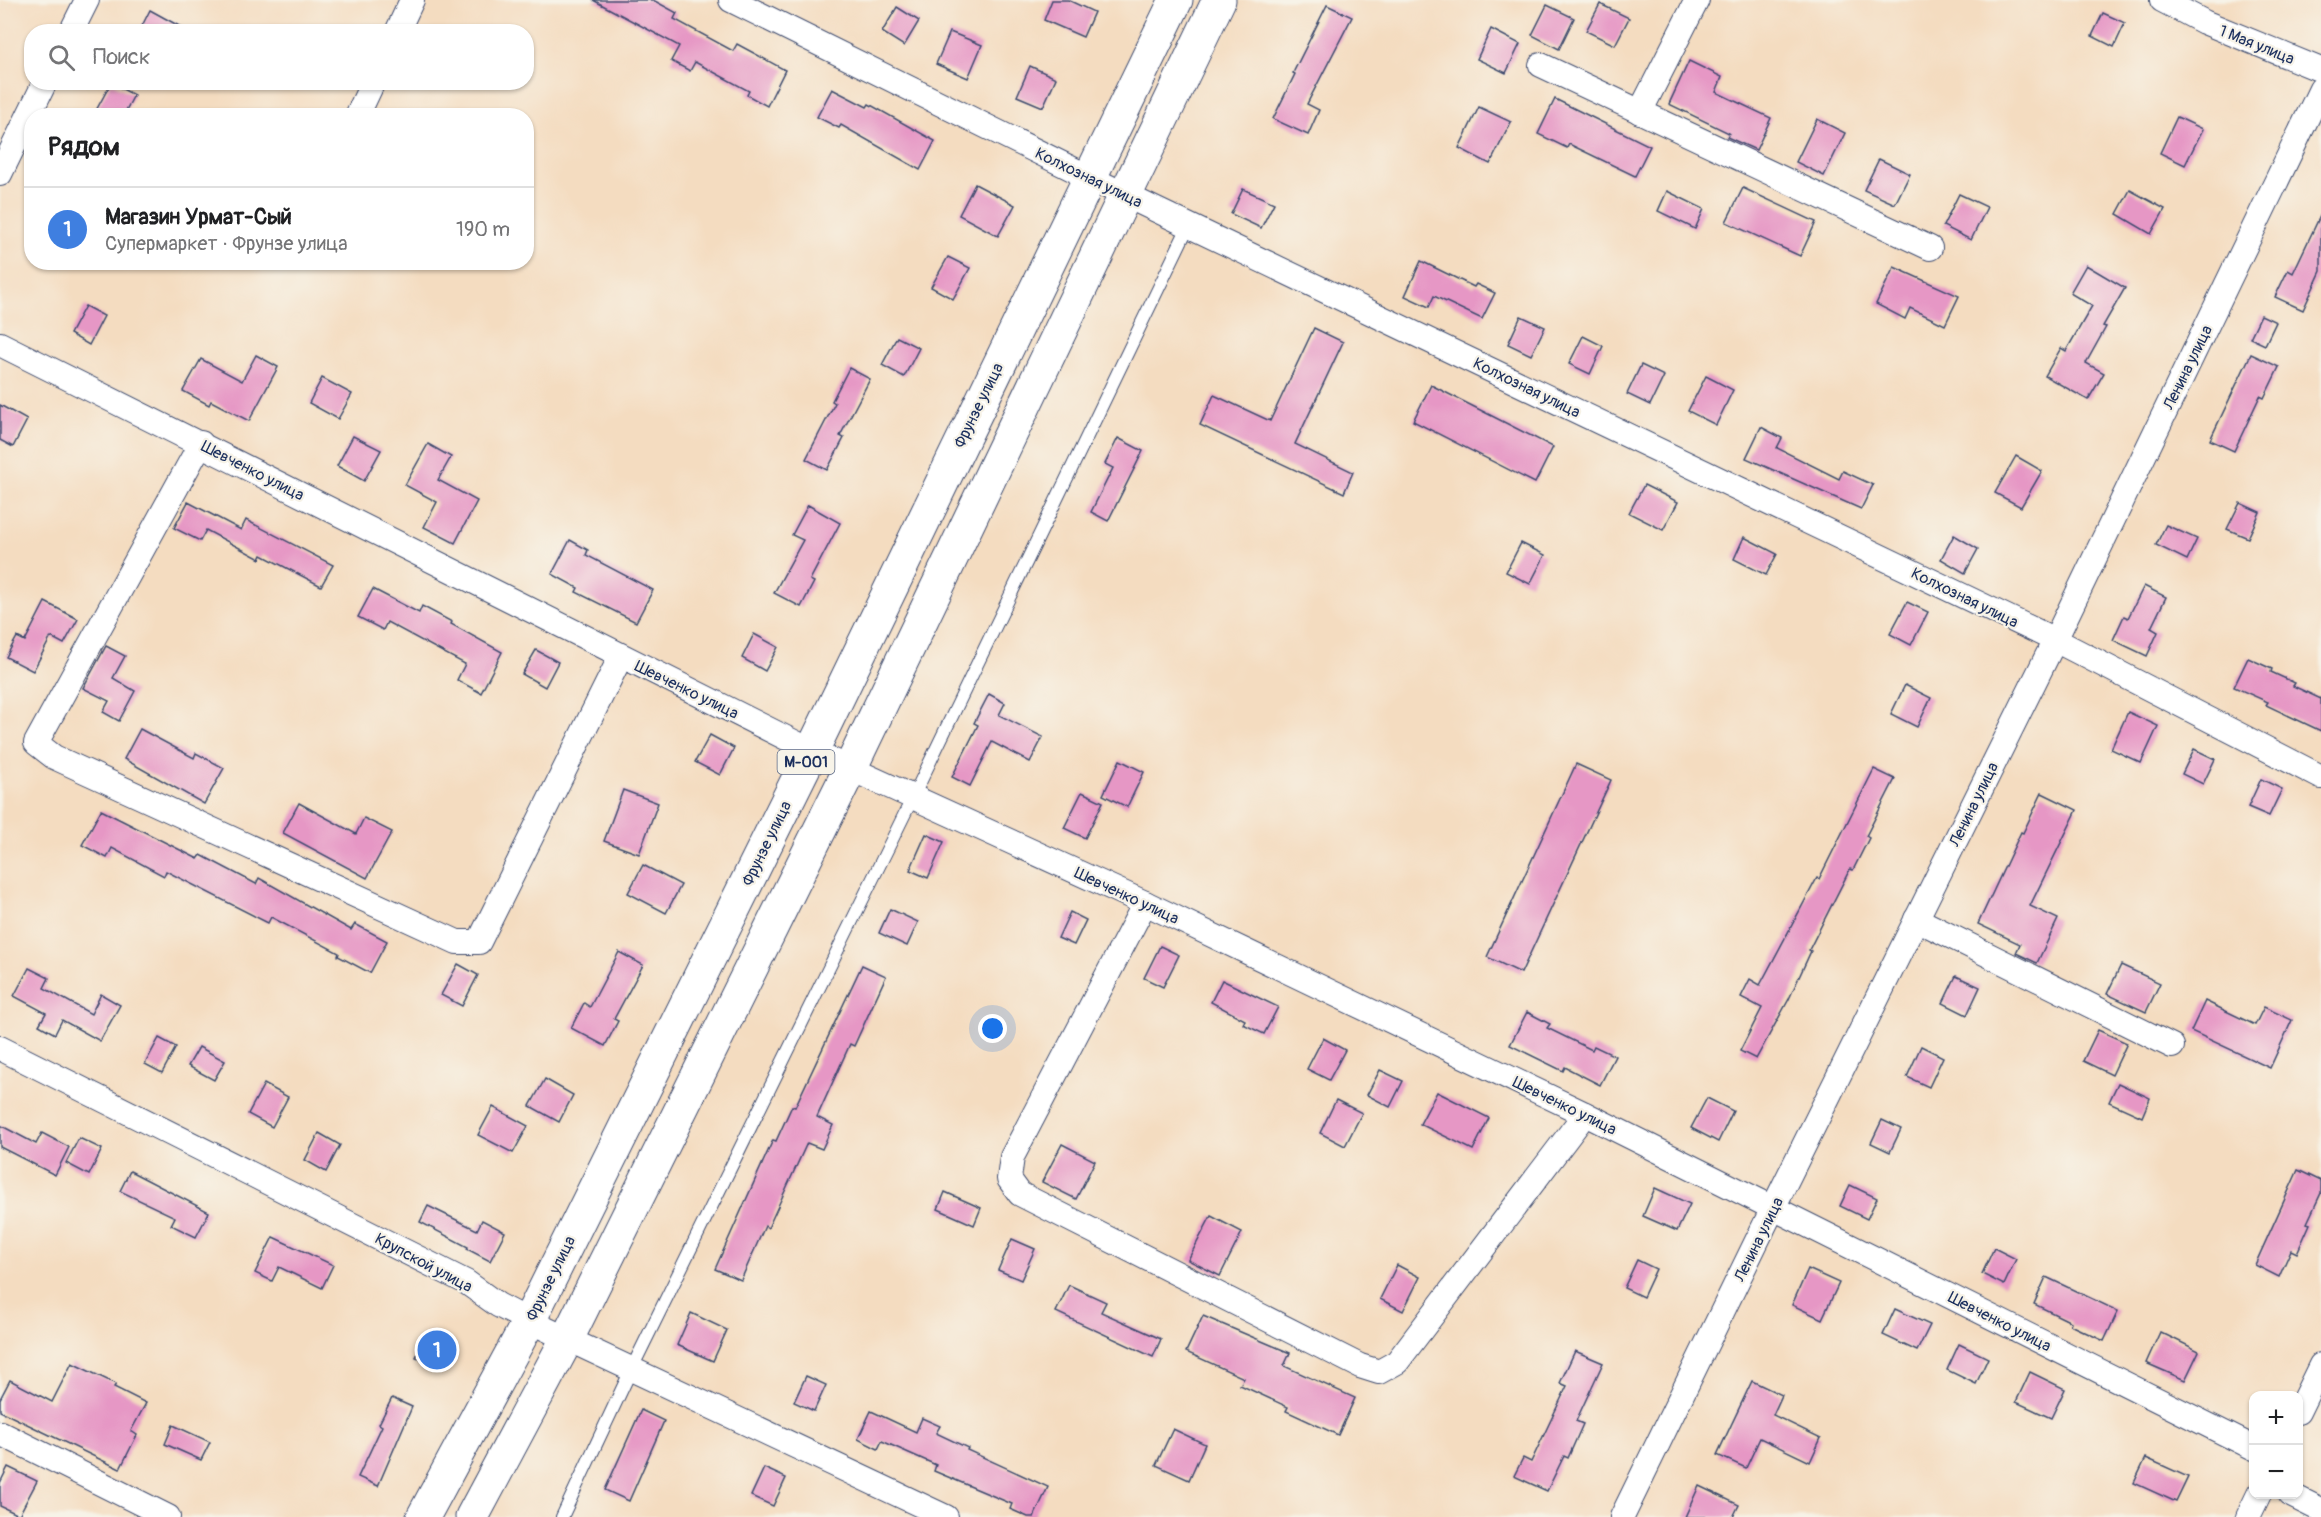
<!DOCTYPE html>
<html lang="ru">
<meta charset="utf-8">
<style>
:root{--surface:#fff;--page:#f2f2f2;--text:#202124;--muted:#757577;--line:#e0e0e0;--accent:#b5179e}
body{margin:0;font-family:Pangolin,sans-serif;background:var(--page);color:var(--text)}
.controls{position:absolute;right:18px;bottom:18px;display:grid;overflow:hidden;border-radius:12px;box-shadow:0 2px 4px #0004}
.controls button{width:54px;height:54px;display:grid;place-items:center;padding:0;border:0;border-bottom:2px solid var(--line);background:var(--surface);color:var(--text);font:30px sans-serif}
.you{position:absolute;left:993px;top:1029px;width:21px;height:21px;margin:-15px;border:4px solid #fff;border-radius:50%;background:#1a73e8;box-shadow:0 0 0 9px #1a73e833}
.badge{display:grid;place-items:center;width:39px;height:39px;border-radius:50%;background:var(--accent);color:#fff;font-size:20px;font-weight:700}
.pin{position:absolute;translate:-50% -50%;border:3px solid #fff;box-shadow:0 2px 6px #0006}
.list{margin:0;padding:0;list-style:none}
h2{display:flex;justify-content:space-between;align-items:center;height:78px;margin:0;padding:0 24px;font-size:26px}
h2 small{font-size:20px;font-weight:400;color:var(--muted)}
.list li{display:grid;grid-template-columns:39px 1fr auto;gap:18px;align-items:center;box-sizing:border-box;height:84px;padding:0 24px;border-top:2px solid var(--line)}
.list b{display:block;font-size:22px;white-space:nowrap}
.list p{margin:0;font-size:20px;white-space:nowrap;color:var(--muted)}
.list em{font-size:20px;font-style:normal;color:var(--muted)}
.icon{flex:none;width:33px;height:33px;fill:none;stroke:currentColor;stroke-width:2;stroke-linecap:round;stroke-linejoin:round}
.map{position:relative;flex:none;width:2321px;height:1517px;overflow:hidden}
.search{position:absolute;background:var(--surface);box-shadow:0 2px 4px #0004;left:24px;top:24px;width:510px;height:66px;display:flex;align-items:center;gap:15px;box-sizing:border-box;padding:0 21px;border-radius:24px;color:var(--muted);font-size:22px}
.panel{position:absolute;background:var(--surface);box-shadow:0 2px 4px #0004;left:24px;top:108px;width:510px;height:162px;border-radius:24px}
.map>svg:first-child{display:block}
.building{fill:#e697c5}
.lines{fill:none;stroke-linecap:round;stroke-linejoin:round}
.service-casing{stroke:#3c496d;stroke-width:14}
.minor-casing{stroke:#3c496d;stroke-width:26}
.primary-casing{stroke:#3c496d;stroke-width:35}
.service{stroke:#fff;stroke-width:12}
.minor{stroke:#fff;stroke-width:24}
.primary{stroke:#fff;stroke-width:33}
.labels{text-anchor:middle;stroke-width:4.5;stroke-linejoin:round;paint-order:stroke}
.shield{fill:#f7f3e8;stroke:#5d6a87;stroke-width:1.5}
.shield-label{font-size:15px;font-weight:bold;fill:#1b2f5e}
.street-label{font-size:16px;fill:#1b2f5e;stroke:#f7f3e8}
</style>
<div class="map">
<svg width="2321" height="1517" viewBox="0 0 2321 1517">
<rect width="100%" height="100%" fill="#f7f3e8"/>
<filter id="ink" filterUnits="userSpaceOnUse"><feTurbulence type="fractalNoise" baseFrequency=".0167" numOctaves="2"/><feDisplacementMap in="SourceGraphic" scale="12" xChannelSelector="R" yChannelSelector="G"/><feConvolveMatrix kernelMatrix="1 2 1 2 8 2 1 2 1" color-interpolation-filters="sRGB"/></filter>
<filter id="wash" filterUnits="userSpaceOnUse"><feTurbulence type="fractalNoise" baseFrequency=".008" numOctaves="4" result="noise"/><feDisplacementMap in="SourceGraphic" scale="24" xChannelSelector="R" yChannelSelector="G"/><feGaussianBlur stdDeviation="1.35" result="paint"/><feColorMatrix in="noise" values="0 0 0 0 0 0 0 0 0 0 0 0 0 0 0 0 0 1.4 0 .05"/><feComposite in="paint" operator="in"/></filter>
<g filter="url(#wash)">
<rect width="100%" height="100%" fill="#f4dcc0"/>
<g id="blocks">
<g class="building">
<polygon points="593,0 653,0 677,13 674,19 733,51 737,44 785,70 767,106 747,95 749,91 695,62 690,71 671,61 679,46"/>
<polygon points="1052,0 1068,0 1094,12 1083,37 1044,20"/>
<polygon points="1600,4 1629,18 1615,45 1586,31"/>
<polygon points="1327,5 1352,17 1307,104 1319,110 1308,135 1273,119 1295,74 1293,73"/>
<polygon points="1547,5 1574,18 1559,49 1532,35"/>
<polygon points="897,7 919,21 904,46 882,32"/>
<polygon points="150,10 190,32 139,32"/>
<polygon points="2103,13 2125,23 2114,47 2092,36"/>
<polygon points="1491,29 1520,44 1506,73 1477,59"/>
<polygon points="950,32 982,45 968,78 936,64"/>
<polygon points="1689,61 1722,77 1716,92 1771,118 1756,150 1727,137 1729,133 1669,104"/>
<polygon points="1030,66 1056,78 1043,107 1017,96"/>
<polygon points="111,83 134,95 123,116 93,116"/>
<polygon points="832,89 867,107 869,104 935,141 920,170 841,125 839,128 817,117"/>
<polygon points="1555,99 1650,146 1635,176 1569,144 1567,148 1538,134"/>
<polygon points="1479,107 1511,122 1490,164 1459,148"/>
<polygon points="2177,117 2203,129 2185,165 2160,153"/>
<polygon points="1817,119 1845,133 1824,176 1796,162"/>
<polygon points="1879,159 1910,174 1895,204 1864,190"/>
<polygon points="975,184 1015,205 998,236 959,215"/>
<polygon points="1743,188 1816,222 1800,256 1726,222"/>
<polygon points="1243,189 1274,203 1261,228 1231,214"/>
<polygon points="2130,190 2165,209 2151,234 2117,214"/>
<polygon points="1667,191 1704,209 1695,229 1658,211"/>
<polygon points="1959,194 1987,207 1971,240 1943,226"/>
<polygon points="2321,214 2321,271 2303,310 2275,297 2288,270 2293,273"/>
<polygon points="948,257 970,268 953,299 931,287"/>
<polygon points="1421,261 1474,287 1476,284 1495,293 1482,319 1434,296 1429,307 1405,296"/>
<polygon points="2086,265 2125,288 2103,326 2106,327 2086,363 2104,373 2088,400 2045,376 2061,348 2066,351 2092,306 2070,293"/>
<polygon points="1894,267 1959,296 1945,325 1910,308 1905,319 1876,304"/>
<polygon points="85,306 104,316 89,345 70,334"/>
<polygon points="2261,315 2276,322 2265,345 2250,338"/>
<polygon points="1521,316 1545,327 1531,355 1508,344"/>
<polygon points="1314,328 1343,342 1295,444 1353,472 1344,493 1200,425 1214,395 1270,421"/>
<polygon points="1583,336 1603,346 1590,374 1569,364"/>
<polygon points="897,337 919,348 904,377 882,365"/>
<polygon points="2251,354 2279,367 2264,398 2260,396 2234,451 2210,440"/>
<polygon points="256,355 278,367 249,421 211,401 209,405 183,391 201,359 242,381"/>
<polygon points="1641,365 1664,376 1650,405 1627,394"/>
<polygon points="849,368 870,379 840,436 844,438 827,470 806,459 835,403 832,401"/>
<polygon points="1706,376 1733,390 1716,425 1688,411"/>
<polygon points="322,378 352,394 338,419 309,403"/>
<polygon points="1431,385 1553,447 1535,483 1413,421"/>
<polygon points="0,405 27,420 13,447 0,440"/>
<polygon points="1761,427 1782,438 1777,448 1839,479 1843,471 1873,485 1861,509 1746,458"/>
<polygon points="353,436 381,450 364,481 337,466"/>
<polygon points="1118,438 1143,451 1108,521 1091,512 1113,468 1105,464"/>
<polygon points="428,444 451,457 438,480 477,501 455,543 424,527 437,502 405,485"/>
<polygon points="2016,456 2042,471 2021,507 1995,493"/>
<polygon points="1644,485 1678,502 1663,530 1629,513"/>
<polygon points="188,502 241,530 246,520 333,565 321,586 262,555 260,559 206,530 200,541 174,528"/>
<polygon points="2240,503 2260,512 2248,538 2227,529"/>
<polygon points="808,505 840,523 810,580 814,582 801,607 774,593 803,540 792,535"/>
<polygon points="2166,525 2197,539 2187,560 2156,545"/>
<polygon points="1954,535 1978,549 1965,573 1941,559"/>
<polygon points="1744,537 1777,554 1766,575 1734,559"/>
<polygon points="570,540 588,550 586,555 653,590 636,622 576,592 578,588 552,574"/>
<polygon points="1521,543 1545,555 1530,584 1506,572"/>
<polygon points="2144,586 2166,597 2151,628 2158,632 2147,656 2113,640 2124,616 2128,618"/>
<polygon points="373,589 419,613 422,606 452,622 451,624 502,652 481,693 457,680 465,664 387,622 383,630 358,617"/>
<polygon points="45,602 78,619 64,644 51,637 33,671 6,657 17,637 25,641"/>
<polygon points="1907,602 1928,612 1911,645 1890,634"/>
<polygon points="754,634 778,647 765,671 742,658"/>
<polygon points="106,646 125,656 113,678 135,691 119,721 103,712 109,701 83,688"/>
<polygon points="536,650 558,662 545,687 522,674"/>
<polygon points="2248,658 2272,669 2271,672 2295,683 2293,686 2321,699 2321,731 2266,705 2268,702 2234,687"/>
<polygon points="1905,685 1931,698 1917,727 1891,714"/>
<polygon points="989,694 1005,703 999,715 1043,737 1030,762 992,742 970,786 952,777 978,725 974,723"/>
<polygon points="2128,712 2158,726 2141,763 2111,749"/>
<polygon points="140,729 194,758 196,753 224,768 204,804 124,759"/>
<polygon points="710,735 734,748 720,775 695,762"/>
<polygon points="2194,749 2215,759 2203,784 2182,774"/>
<polygon points="1120,760 1144,772 1127,807 1103,795"/>
<polygon points="1576,764 1611,780 1521,973 1487,957"/>
<polygon points="1874,769 1895,779 1866,836 1869,838 1853,870 1850,869 1809,950 1811,951 1789,999 1756,1059 1740,1051 1762,1008 1741,997 1750,979 1760,985 1817,878 1819,879"/>
<polygon points="2261,779 2282,789 2269,816 2248,807"/>
<polygon points="623,790 658,803 639,854 604,841"/>
<polygon points="1082,792 1103,802 1085,838 1064,828"/>
<polygon points="2042,793 2077,810 2030,906 2058,919 2037,963 2016,953 2020,944 1978,924 2021,832 2023,833"/>
<polygon points="299,803 356,834 364,818 392,832 367,878 283,833"/>
<polygon points="101,810 198,859 201,855 256,884 259,878 351,930 355,924 387,941 370,973 338,956 339,953 271,917 268,923 166,871 164,876 112,848 107,858 82,845"/>
<polygon points="926,834 944,842 928,878 910,870"/>
<polygon points="643,865 681,885 666,913 628,893"/>
<polygon points="890,909 918,922 907,946 879,933"/>
<polygon points="1070,912 1086,920 1074,945 1058,938"/>
<polygon points="1160,946 1179,955 1163,987 1144,978"/>
<polygon points="619,952 643,965 614,1019 618,1021 605,1046 571,1028 584,1003 590,1007"/>
<polygon points="458,964 478,975 462,1006 441,995"/>
<polygon points="862,965 886,976 854,1046 850,1044 817,1117 833,1125 822,1149 807,1143 768,1228 765,1226 741,1280 715,1269 773,1140 776,1141 792,1106 795,1107"/>
<polygon points="2121,965 2160,983 2146,1012 2107,994"/>
<polygon points="29,968 49,978 44,988 91,1014 101,994 120,1005 100,1041 62,1020 55,1034 39,1025 46,1013 14,996"/>
<polygon points="1956,976 1980,987 1967,1015 1943,1003"/>
<polygon points="1222,980 1278,1007 1264,1034 1243,1024 1245,1020 1211,1002"/>
<polygon points="2205,1001 2255,1025 2264,1007 2292,1020 2270,1068 2191,1031"/>
<polygon points="1527,1012 1550,1024 1547,1028 1592,1050 1594,1046 1615,1056 1600,1085 1565,1067 1563,1071 1510,1045"/>
<polygon points="2098,1030 2127,1043 2112,1075 2083,1061"/>
<polygon points="159,1038 176,1047 162,1073 145,1064"/>
<polygon points="1323,1038 1345,1050 1329,1080 1307,1069"/>
<polygon points="1921,1046 1943,1057 1929,1087 1907,1077"/>
<polygon points="199,1047 225,1061 214,1080 188,1066"/>
<polygon points="1380,1070 1403,1081 1390,1107 1367,1095"/>
<polygon points="545,1079 573,1095 559,1122 530,1106"/>
<polygon points="2118,1083 2150,1098 2142,1117 2109,1102"/>
<polygon points="264,1084 288,1097 272,1127 248,1114"/>
<polygon points="1437,1092 1489,1118 1473,1150 1420,1124"/>
<polygon points="1707,1098 1733,1111 1718,1142 1691,1128"/>
<polygon points="1336,1100 1362,1113 1345,1146 1320,1133"/>
<polygon points="493,1107 528,1126 513,1153 478,1135"/>
<polygon points="1882,1120 1901,1129 1890,1152 1871,1143"/>
<polygon points="0,1125 36,1144 42,1133 69,1147 55,1175 0,1147"/>
<polygon points="319,1133 340,1145 326,1172 305,1160"/>
<polygon points="79,1138 102,1149 89,1175 66,1163"/>
<polygon points="1062,1144 1095,1161 1076,1199 1042,1182"/>
<polygon points="2298,1170 2321,1181 2321,1193 2307,1223 2310,1224 2297,1253 2291,1250 2279,1277 2255,1265"/>
<polygon points="130,1171 209,1212 196,1237 171,1225 175,1217 120,1191"/>
<polygon points="1850,1185 1877,1198 1867,1219 1840,1206"/>
<polygon points="1655,1188 1690,1204 1677,1231 1643,1216"/>
<polygon points="945,1192 981,1208 974,1225 938,1209"/>
<polygon points="428,1206 477,1230 482,1220 505,1232 490,1261 467,1249 468,1247 420,1222"/>
<polygon points="1211,1216 1242,1232 1220,1276 1188,1260"/>
<polygon points="273,1237 333,1265 322,1288 279,1267 272,1281 255,1273"/>
<polygon points="1012,1239 1035,1249 1021,1280 998,1270"/>
<polygon points="1994,1248 2016,1259 2004,1285 1982,1274"/>
<polygon points="1637,1260 1656,1269 1643,1297 1624,1288"/>
<polygon points="1397,1265 1420,1277 1403,1311 1380,1299"/>
<polygon points="1808,1269 1839,1283 1822,1319 1792,1305"/>
<polygon points="2046,1277 2118,1311 2104,1341 2070,1325 2071,1322 2034,1304"/>
<polygon points="1069,1285 1106,1302 1101,1312 1161,1339 1153,1357 1056,1312"/>
<polygon points="1895,1309 1930,1325 1917,1351 1883,1335"/>
<polygon points="691,1313 727,1330 713,1361 677,1345"/>
<polygon points="1203,1316 1290,1353 1284,1366 1355,1398 1338,1435 1286,1411 1288,1407 1240,1385 1244,1378 1186,1352"/>
<polygon points="428,1332 451,1342 440,1368 416,1357"/>
<polygon points="2160,1332 2199,1351 2185,1380 2146,1363"/>
<polygon points="1959,1344 1988,1358 1976,1384 1947,1370"/>
<polygon points="1575,1351 1603,1363 1576,1421 1583,1424 1568,1458 1564,1456 1547,1491 1514,1476 1523,1458 1531,1462 1567,1386 1560,1383"/>
<polygon points="72,1363 116,1384 114,1387 146,1403 131,1431 137,1435 120,1469 0,1411 0,1399 10,1380 52,1402"/>
<polygon points="2030,1372 2065,1389 2051,1418 2016,1402"/>
<polygon points="806,1376 826,1385 814,1411 794,1402"/>
<polygon points="1752,1381 1782,1395 1773,1415 1821,1438 1810,1462 1760,1438 1746,1468 1717,1455"/>
<polygon points="392,1398 412,1407 378,1486 358,1477 382,1426 379,1424"/>
<polygon points="641,1410 664,1421 629,1501 605,1490"/>
<polygon points="871,1411 916,1432 922,1418 940,1426 936,1433 968,1448 967,1450 1048,1487 1034,1517 1028,1517 1010,1509 1012,1504 934,1471 936,1465 882,1441 878,1449 858,1439"/>
<polygon points="173,1425 210,1442 201,1460 165,1444"/>
<polygon points="1173,1429 1205,1444 1189,1480 1156,1465"/>
<polygon points="2146,1458 2188,1477 2176,1502 2134,1483"/>
<polygon points="8,1467 37,1481 19,1515 0,1506 0,1483"/>
<polygon points="764,1468 786,1478 773,1506 751,1496"/>
<polygon points="1699,1486 1739,1505 1733,1517 1685,1517"/>
</g>
</g>
</g>
<g filter="url(#ink)">
<use href="#blocks" fill-opacity="0" stroke="#3c496d" stroke-width="1.5"/>
<g class="lines">
<defs>
<polyline id="service" points="562,1517 631,1370 913,797 1189,225"/>
<g id="minor">
<polyline points="731,0 1125,195 2055,640 2321,777"/>
<polyline points="2162,0 2204,22 2321,70"/>
<polyline points="71,32 87,0"/>
<polyline points="397,32 412,0"/>
<polyline points="1541,65 1930,248"/>
<polyline points="1640,112 1697,0"/>
<polyline points="357,116 373,82"/>
<polyline points="0,174 45,82"/>
<polyline points="0,344 812,751 1145,903 1585,1114 2254,1448"/>
<polyline points="201,443 36,743 54,757 457,942 479,942 621,656"/>
<polyline points="1145,903 1012,1157 1009,1179 1020,1194 1360,1366 1379,1372 1397,1362 1585,1114"/>
<polyline points="1916,919 2172,1046"/>
<polyline points="0,1048 466,1282 498,1305 529,1321 946,1517"/>
<polyline points="2298,1412 2321,1365"/>
<polyline points="0,1433 168,1517"/>
<polyline points="2289,1494 2321,1510"/>
<polyline points="1622,1517 1773,1208 2055,640 2321,89"/>
<polyline points="2248,1517 2259,1494"/>
</g>
<g id="primary">
<polyline points="423,1517 529,1321 812,751 1176,0"/>
<polyline points="472,1517 567,1339 850,769 1219,0"/>
</g>
</defs>
<use href="#service" class="service-casing"/>
<use href="#minor" class="minor-casing"/>
<use href="#primary" class="primary-casing"/>
<use href="#service" class="service"/>
<use href="#minor" class="minor"/>
<use href="#primary" class="primary"/>
</g>
</g>
<g class="labels">
<rect class="shield" x="777.5" y="750" width="57" height="24" rx="4.5"/>
<g class="shield-label">
<text x="806" y="767">M-001</text>
</g>
<g class="street-label">
<text transform="translate(2257 44) rotate(22)" y="6">1 Мая улица</text>
<text transform="translate(1089 177) rotate(26)" y="6">Колхозная улица</text>
<text transform="translate(2187 367) rotate(-64)" y="6">Ленина улица</text>
<text transform="translate(1527 387) rotate(26)" y="6">Колхозная улица</text>
<text transform="translate(978 405) rotate(-64)" y="6">Фрунзе улица</text>
<text transform="translate(253 470) rotate(27)" y="6">Шевченко улица</text>
<text transform="translate(1965 597) rotate(26)" y="6">Колхозная улица</text>
<text transform="translate(687 689) rotate(26)" y="6">Шевченко улица</text>
<text transform="translate(1973 804) rotate(-64)" y="6">Ленина улица</text>
<text transform="translate(766 843) rotate(-64)" y="6">Фрунзе улица</text>
<text transform="translate(1127 895) rotate(25)" y="6">Шевченко улица</text>
<text transform="translate(1565 1105) rotate(26)" y="6">Шевченко улица</text>
<text transform="translate(1758 1239) rotate(-64)" y="6">Ленина улица</text>
<text transform="translate(424 1262) rotate(28)" y="6">Крупской улица</text>
<text transform="translate(550 1278) rotate(-64)" y="6">Фрунзе улица</text>
<text transform="translate(2000 1321) rotate(27)" y="6">Шевченко улица</text>
</g>
</g>
</svg>
<div class="controls">
<button>+</button>
<button>−</button>
</div>
<div class="you"></div>
<div class="pin badge" style="left:437px;top:1350px;background:#3f7fe0">1</div>
<div class="search"><svg class="icon" aria-label="search" viewBox="0 0 24 24"><circle cx="10" cy="10" r="6"/><path d="M15 15l6 6"/></svg>Поиск</div>
<section class="panel">
<h2>Рядом<small></small></h2>
<ul class="list">
<li><span class="badge" style="background:#3f7fe0">1</span><div><b>Магазин Урмат-Сый</b><p>Супермаркет · Фрунзе улица</p></div><em>190 m</em></li>
</ul>
</section>
</div>
